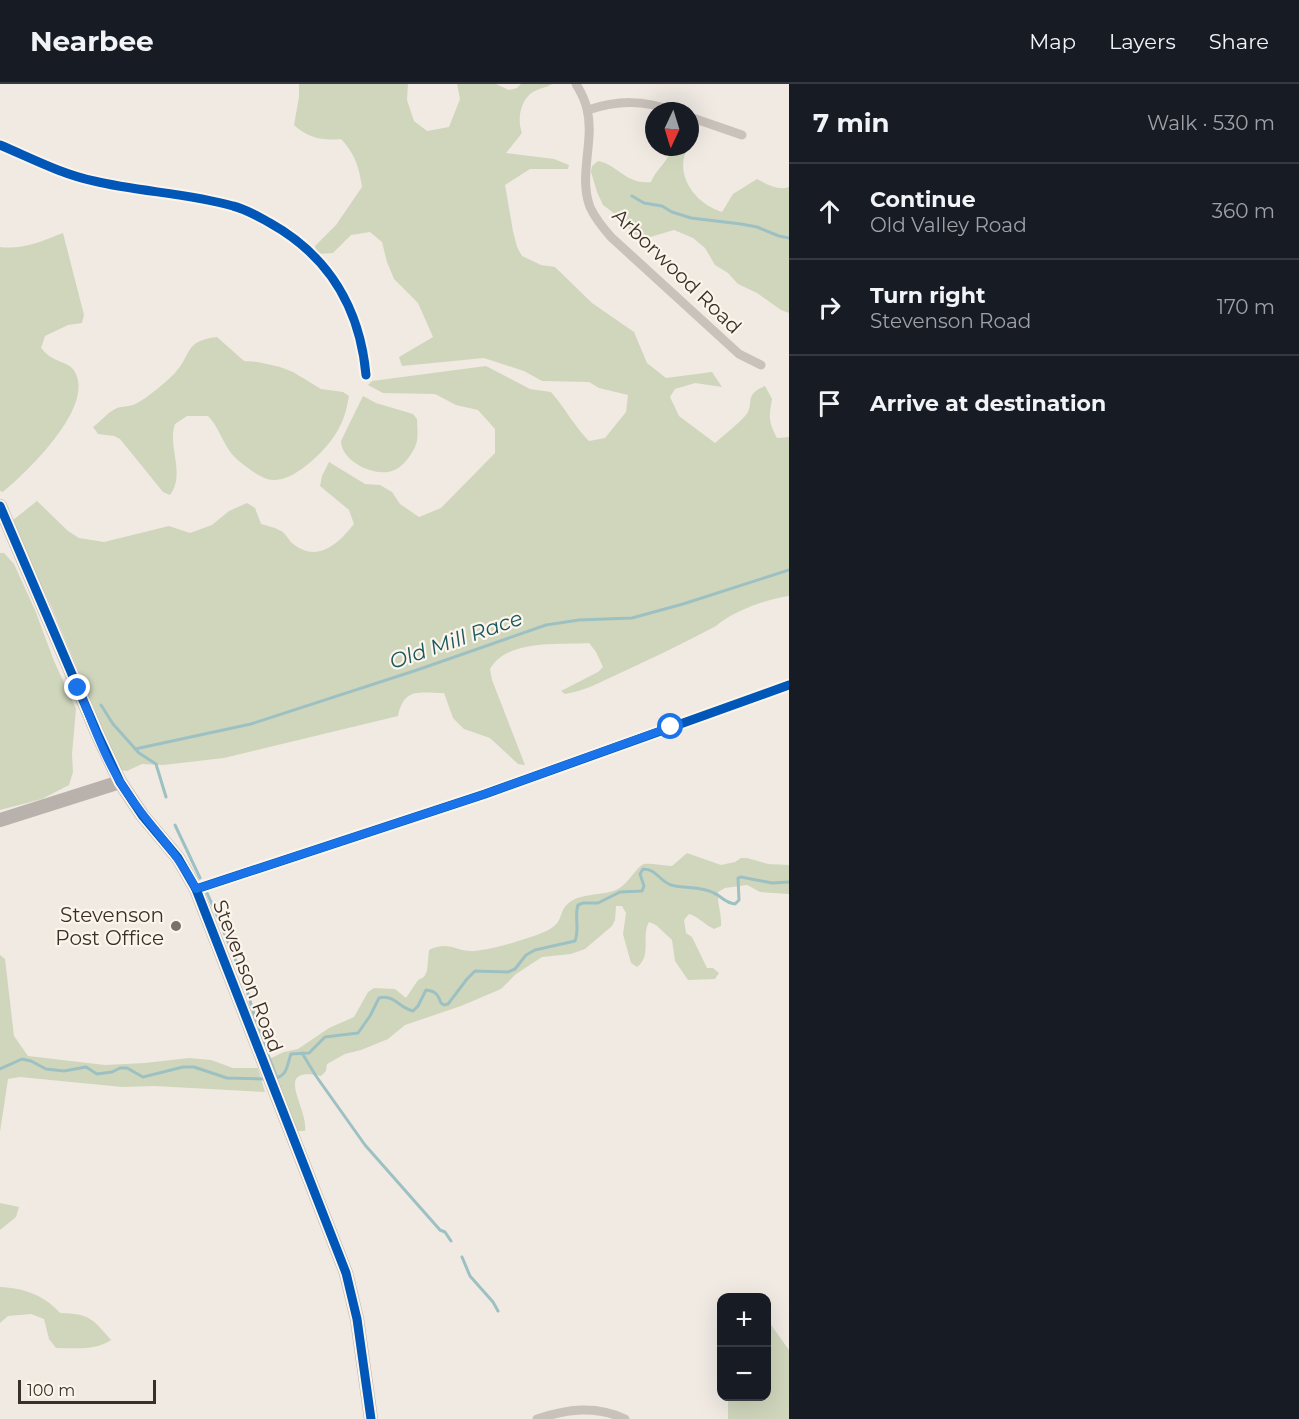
<!DOCTYPE html>
<meta charset="utf-8">
<style>
:root{--surface:#171b24;--page:#20242c;--text:#f1f3f6;--muted:#9ea1a6;--line:#363941}
body{margin:0;font-family:Montserrat,sans-serif;background:var(--page);color:var(--text)}
.controls{position:absolute;right:18px;bottom:18px;display:grid;overflow:hidden;border-radius:12px;box-shadow:0 6px 24px #0002}
.controls button{width:54px;height:54px;display:grid;place-items:center;padding:0;border:0;border-bottom:2px solid var(--line);background:var(--surface);color:var(--text);font:30px sans-serif}
.compass{position:absolute;left:645px;top:18px;width:54px;height:54px;border-radius:50%;background:var(--surface);box-shadow:0 6px 24px #0002;rotate:184deg}
.scale{position:absolute;left:18px;bottom:15px;width:138px;box-sizing:border-box;padding-left:6px;border:3px solid #3b3029;border-top:0;font-size:16px;line-height:21px;white-space:nowrap;color:#3b3029;-webkit-text-stroke:4px #fcf5eb;paint-order:stroke}
.stop{position:absolute;width:18px;height:18px;margin:-14px;border:4px solid #1a73e8;border-radius:50%;background:#fff}
.stop.end{background:#1a73e8;border-color:#fff;box-shadow:0 2px 6px #0008}
.list{margin:0;padding:0;list-style:none}
h2{display:flex;justify-content:space-between;align-items:center;height:78px;margin:0;padding:0 24px;font-size:26px}
h2 small{font-size:20px;font-weight:400;color:var(--muted)}
.list li{display:grid;grid-template-columns:39px 1fr auto;gap:18px;align-items:center;box-sizing:border-box;height:96px;padding:0 24px;border-top:2px solid var(--line)}
.list b{display:block;font-size:22px;white-space:nowrap}
.list p{margin:0;font-size:20px;white-space:nowrap;color:var(--muted)}
.list em{font-size:20px;font-style:normal;color:var(--muted)}
.icon{flex:none;width:33px;height:33px;fill:none;stroke:currentColor;stroke-width:2;stroke-linecap:round;stroke-linejoin:round}
.map{position:relative;flex:none;width:789px;height:1335px;overflow:hidden}
header{display:flex;align-items:center;gap:36px;box-sizing:border-box;height:84px;padding:0 30px;background:var(--surface);border-bottom:2px solid var(--line)}
header strong{font-size:28px}
nav{display:flex;gap:33px;margin-inline-start:auto;font-size:21px}
main{display:flex}
aside{flex:1;background:var(--surface)}
.map>svg:first-child{display:block}
.green{fill:#d0d6bc}
.lines{fill:none;stroke-linecap:round;stroke-linejoin:round}
.stream{stroke:#9dc1c3;stroke-width:3}
.street{stroke:#c9c2bb;stroke-width:9}
.secondary{stroke:#b9b2ac;stroke-width:14}
.cycleway-casing{stroke:#fcf5eb;stroke-width:13}
.cycleway{stroke:#0057b8;stroke-width:9}
.route{stroke:#1a73e8;stroke-width:8}
.poi-dot{fill:#7a716a;stroke:#fcf5eb;stroke-width:2}
.labels{text-anchor:middle;stroke-width:4.5;stroke-linejoin:round;paint-order:stroke}
.street-label{font-size:20px;fill:#3b3029;stroke:#fcf5eb}
.poi-label{font-size:20px;fill:#3b3029;stroke:#fcf5eb;text-anchor:end}
.water-label{font-size:21px;font-style:italic;fill:#1a5860;stroke:#fcf5eb}
</style>
<header>
<strong>Nearbee</strong>
<nav><a>Map</a><a>Layers</a><a>Share</a></nav>
</header>
<main>
<div class="map">
<svg width="789" height="1335" viewBox="0 0 789 1335">
<rect width="100%" height="100%" fill="#f0eae3"/>
<g class="green">
<path d="M 299,0 L 408,0 L 407,16 L 414,37 L 427,47 L 449,43 L 460,15 L 457,0 L 496,0 L 509,6 L 517,4 L 521,0 L 552,0 C 546,4 539,4 533,8 C 520,16 517,36 522,49 L 506,69 L 554,75 L 569,81 L 568,85 L 530,85 L 505,101 L 513,147 L 517,163 L 522,172 L 541,181 L 555,183 L 592,219 L 634,248 L 647,279 L 666,294 L 712,288 L 722,303 L 695,299 L 675,305 L 670,313 L 679,332 L 715,359 C 724,351 736,342 745,332 C 756,320 742,311 765,302 L 772,315 C 769,333 768,337 777,354 L 789,353 L 789,512 C 767,515 733,527 716,542 C 684,559 651,575 618,590 C 601,598 584,607 565,610 L 561,607 L 598,588 L 603,583 L 596,568 L 589,559 C 559,561 507,555 490,585 L 492,596 L 525,681 L 518,680 L 490,654 L 464,645 L 453,634 L 444,609 C 419,609 404,603 398,632 L 224,674 L 163,681 L 142,680 L 127,687 L 120,686 L 52,524 L 22,463 L 13,436 L 37,417 L 68,447 L 79,454 L 104,458 L 169,442 L 190,449 L 212,441 L 229,427 L 247,419 L 255,424 L 261,440 C 267,442 274,443 279,446 C 285,448 288,455 292,459 C 317,480 338,460 354,440 L 349,426 L 320,402 L 322,392 L 329,378 L 365,400 L 380,401 L 392,408 L 400,420 L 419,433 L 441,424 L 495,369 L 495,345 L 478,326 L 456,321 L 435,310 L 383,309 L 368,301 L 372,297 L 486,282 L 530,305 L 551,308 C 565,324 574,342 589,357 L 605,354 L 626,328 L 628,311 L 599,304 L 589,298 L 542,297 L 524,287 L 484,274 L 402,282 L 399,273 L 433,253 L 418,219 L 394,195 L 387,178 L 382,158 L 370,148 L 351,151 L 333,169 L 317,170 L 315,162 L 336,141 L 362,103 C 359,83 355,70 341,55 C 323,57 308,54 294,41 L 299,13 Z"/>
<path d="M 671,63 L 688,63 C 673,90 695,120 722,128 L 733,110 L 757,95 C 766,100 779,107 789,103 L 789,229 L 781,226 L 757,209 L 738,200 L 728,189 L 715,181 L 705,164 L 693,154 L 674,146 L 647,154 L 634,150 L 615,130 L 603,121 L 597,108 L 591,88 L 592,82 L 598,77 C 617,80 626,101 651,98 C 657,83 668,80 671,63 Z"/>
<path d="M 63,149 L 84,231 L 82,239 L 68,241 L 45,252 L 41,264 C 44,267 47,271 51,273 C 57,277 67,279 72,284 C 101,318 26,389 3,408 L 0,407 L 0,163 C 23,166 42,157 63,149 Z"/>
<path d="M 217,253 L 244,277 L 258,278 L 280,283 L 293,288 L 321,305 L 343,308 L 349,312 C 347,322 345,333 340,342 C 331,362 297,396 275,396 C 263,397 248,384 239,377 C 223,364 221,345 208,332 L 187,332 L 175,340 C 167,363 186,389 170,411 L 163,408 L 120,355 L 114,352 L 98,350 L 93,343 C 100,338 107,329 115,325 C 120,322 127,323 133,321 C 144,317 166,298 174,290 C 193,270 183,257 217,253 Z"/>
<path d="M 363,312 L 376,319 L 413,330 L 417,335 C 417,344 419,355 415,363 C 410,373 402,384 392,387 C 374,393 341,377 341,357 Z"/>
<polygon points="0,469 4,469 14,480 35,526 54,577 76,625 72,670 73,688 69,701 42,715 0,726"/>
<path d="M 687,769 L 721,781 L 735,778 L 741,774 L 747,774 L 768,780 L 789,781 L 789,810 L 760,808 L 747,801 L 725,804 L 718,808 C 717,820 722,830 721,842 L 714,845 C 705,841 699,833 689,830 L 684,836 L 686,849 L 692,853 L 707,884 L 713,884 L 719,889 L 715,895 L 688,896 L 675,877 L 672,856 L 656,841 L 649,838 C 641,852 652,872 637,883 L 631,879 L 623,850 L 626,829 L 622,822 L 616,822 L 615,836 L 612,842 L 585,865 L 571,870 L 542,873 L 516,890 L 501,905 L 461,922 L 405,941 L 388,955 L 361,966 L 345,970 L 327,980 L 326,987 L 321,992 C 271,981 309,1025 305,1047 L 297,1047 L 267,976 L 284,968 L 298,965 L 329,944 L 354,933 L 368,908 L 374,904 L 395,905 L 406,914 L 418,896 L 424,893 L 427,887 L 429,866 C 449,856 456,868 473,867 C 492,866 527,855 544,848 C 567,838 556,828 570,818 C 581,809 604,812 618,805 C 629,799 637,782 644,780 C 652,779 663,782 672,782 Z"/>
<polygon points="0,871 5,875 14,952 28,972 105,981 145,979 189,974 211,976 233,984 258,984 265,1008 154,1002 122,1003 20,993 8,995 0,1048"/>
<polygon points="0,1119 19,1123 16,1133 0,1146"/>
<path d="M 0,1203 C 24,1204 44,1211 60,1229 C 90,1230 92,1234 111,1256 C 95,1267 76,1264 56,1264 L 49,1255 L 44,1235 L 31,1230 L 8,1232 L 0,1239 Z"/>
<polygon points="767,1232 769,1238 789,1266 789,1335 728,1335 728,1313 766,1312"/>
</g>
<g class="lines">
<g class="stream">
<polyline points="632,112 644,119 662,122 672,128 691,134 741,140 757,143 779,152 789,154"/>
<polyline points="101,621 113,640 139,669 156,680 166,713"/>
<polyline points="135,665 251,640 417,586 546,541 579,536 632,534 683,520 789,486"/>
<polyline points="175,741 200,794"/>
<polyline points="207,809 216,829 243,894 261,953 277,994"/>
<polyline points="302,969 316,992 365,1061 440,1146 445,1148 451,1157"/>
<polyline points="0,985 22,975 31,977 46,985 64,987 86,983 97,990 112,988 120,984 127,984 143,993 183,983 194,983 227,994 266,995"/>
<path d="M 275,994 C 288,992 287,980 291,970 L 309,969 L 325,953 L 358,949 L 370,932 L 379,914 C 394,910 399,924 413,927 L 418,922 L 426,906 C 435,907 438,910 441,919 L 444,921 L 448,920 L 467,895 L 475,887 L 508,888 L 515,885 L 526,871 L 535,866 L 575,857 C 580,843 574,833 578,821 L 583,819 L 598,819 L 620,808 L 642,807 L 644,802 L 640,790 L 643,785 C 657,785 659,797 671,801 C 685,805 701,802 714,809 C 721,812 725,819 735,820 L 739,816 L 738,794 L 741,793 L 772,799 L 789,798"/>
<polyline points="462,1173 470,1192 493,1218 498,1227"/>
</g>
<g class="street">
<path d="M 576,0 C 581,8 585,16 587,25 C 595,57 578,91 590,123 C 595,134 603,144 611,153 L 739,270 L 761,281"/>
<path d="M 588,26 C 618,16 643,16 674,27"/>
<polyline points="690,33 742,51"/>
<path d="M 0,61 C 31,74 61,90 94,97 C 140,108 188,109 233,122 C 246,125 259,133 270,139 C 329,172 360,225 366,291"/>
<polyline points="196,805 485,710 789,601"/>
<path d="M 537,1335 C 567,1325 596,1321 625,1335"/>
</g>
<g class="secondary">
<polyline points="0,422 98,651 120,698 142,731 178,774 196,805 346,1189 357,1235 371,1335"/>
<polyline points="0,736 120,698"/>
</g>
<defs>
<g id="cycleway">
<path d="M 0,61 C 31,74 61,90 94,97 C 140,108 188,109 233,122 C 246,125 259,133 270,139 C 329,172 360,225 366,291"/>
<polyline points="0,422 98,651 120,698 142,731 178,774 196,805 346,1189 357,1235 371,1335"/>
<polyline points="196,805 485,710 789,601"/>
</g>
</defs>
<use href="#cycleway" class="cycleway-casing"/>
<use href="#cycleway" class="cycleway"/>
</g>
<g class="lines">
<path class="route" d="M 78,604 C 92,637 104,674 124,704 C 146,739 177,767 196,805 L 485,710 L 671,643"/>
</g>
<circle class="poi-dot" cx="176" cy="842" r="6"/>
<g class="labels">
<g class="street-label">
<text transform="translate(677 187) rotate(44)" y="7">Arborwood Road</text>
<text transform="translate(248 892) rotate(69)" y="7">Stevenson Road</text>
</g>
<g class="poi-label">
<text x="164" y="838">Stevenson<tspan x="164" dy="23">Post Office</tspan></text>
</g>
<g class="water-label">
<text transform="translate(456 556) rotate(-19)" y="7">Old Mill Race</text>
</g>
</g>
</svg>
<div class="controls">
<button>+</button>
<button>−</button>
</div>
<svg class="compass" viewBox="-18 -18 36 36"><path d="M0-13l5 13h-10z" fill="#e53935"/><path d="M0 13l5-13h-10z" fill="#9ea1a6"/></svg>
<div class="scale">100 m</div>
<div class="stop" style="left:671px;top:643px"></div>
<div class="stop end" style="left:78px;top:604px"></div>
</div>
<aside>
<h2>7 min<small>Walk · 530 m</small></h2>
<ul class="list">
<li><svg class="icon" aria-label="ahead" viewBox="0 0 24 24"><path d="M12 20V5M6 11l6-6 6 6"/></svg><div><b>Continue</b><p>Old Valley Road</p></div><em>360 m</em></li>
<li><svg class="icon" aria-label="right" viewBox="0 0 24 24"><path d="M7 20v-9h11M14 6l5 5-5 5"/></svg><div><b>Turn right</b><p>Stevenson Road</p></div><em>170 m</em></li>
<li><svg class="icon" aria-label="arrive" viewBox="0 0 24 24"><path d="M6 21V4h12l-3 4 3 4H6"/></svg><div><b>Arrive at destination</b></div></li>
</ul>
</aside>
</main>
